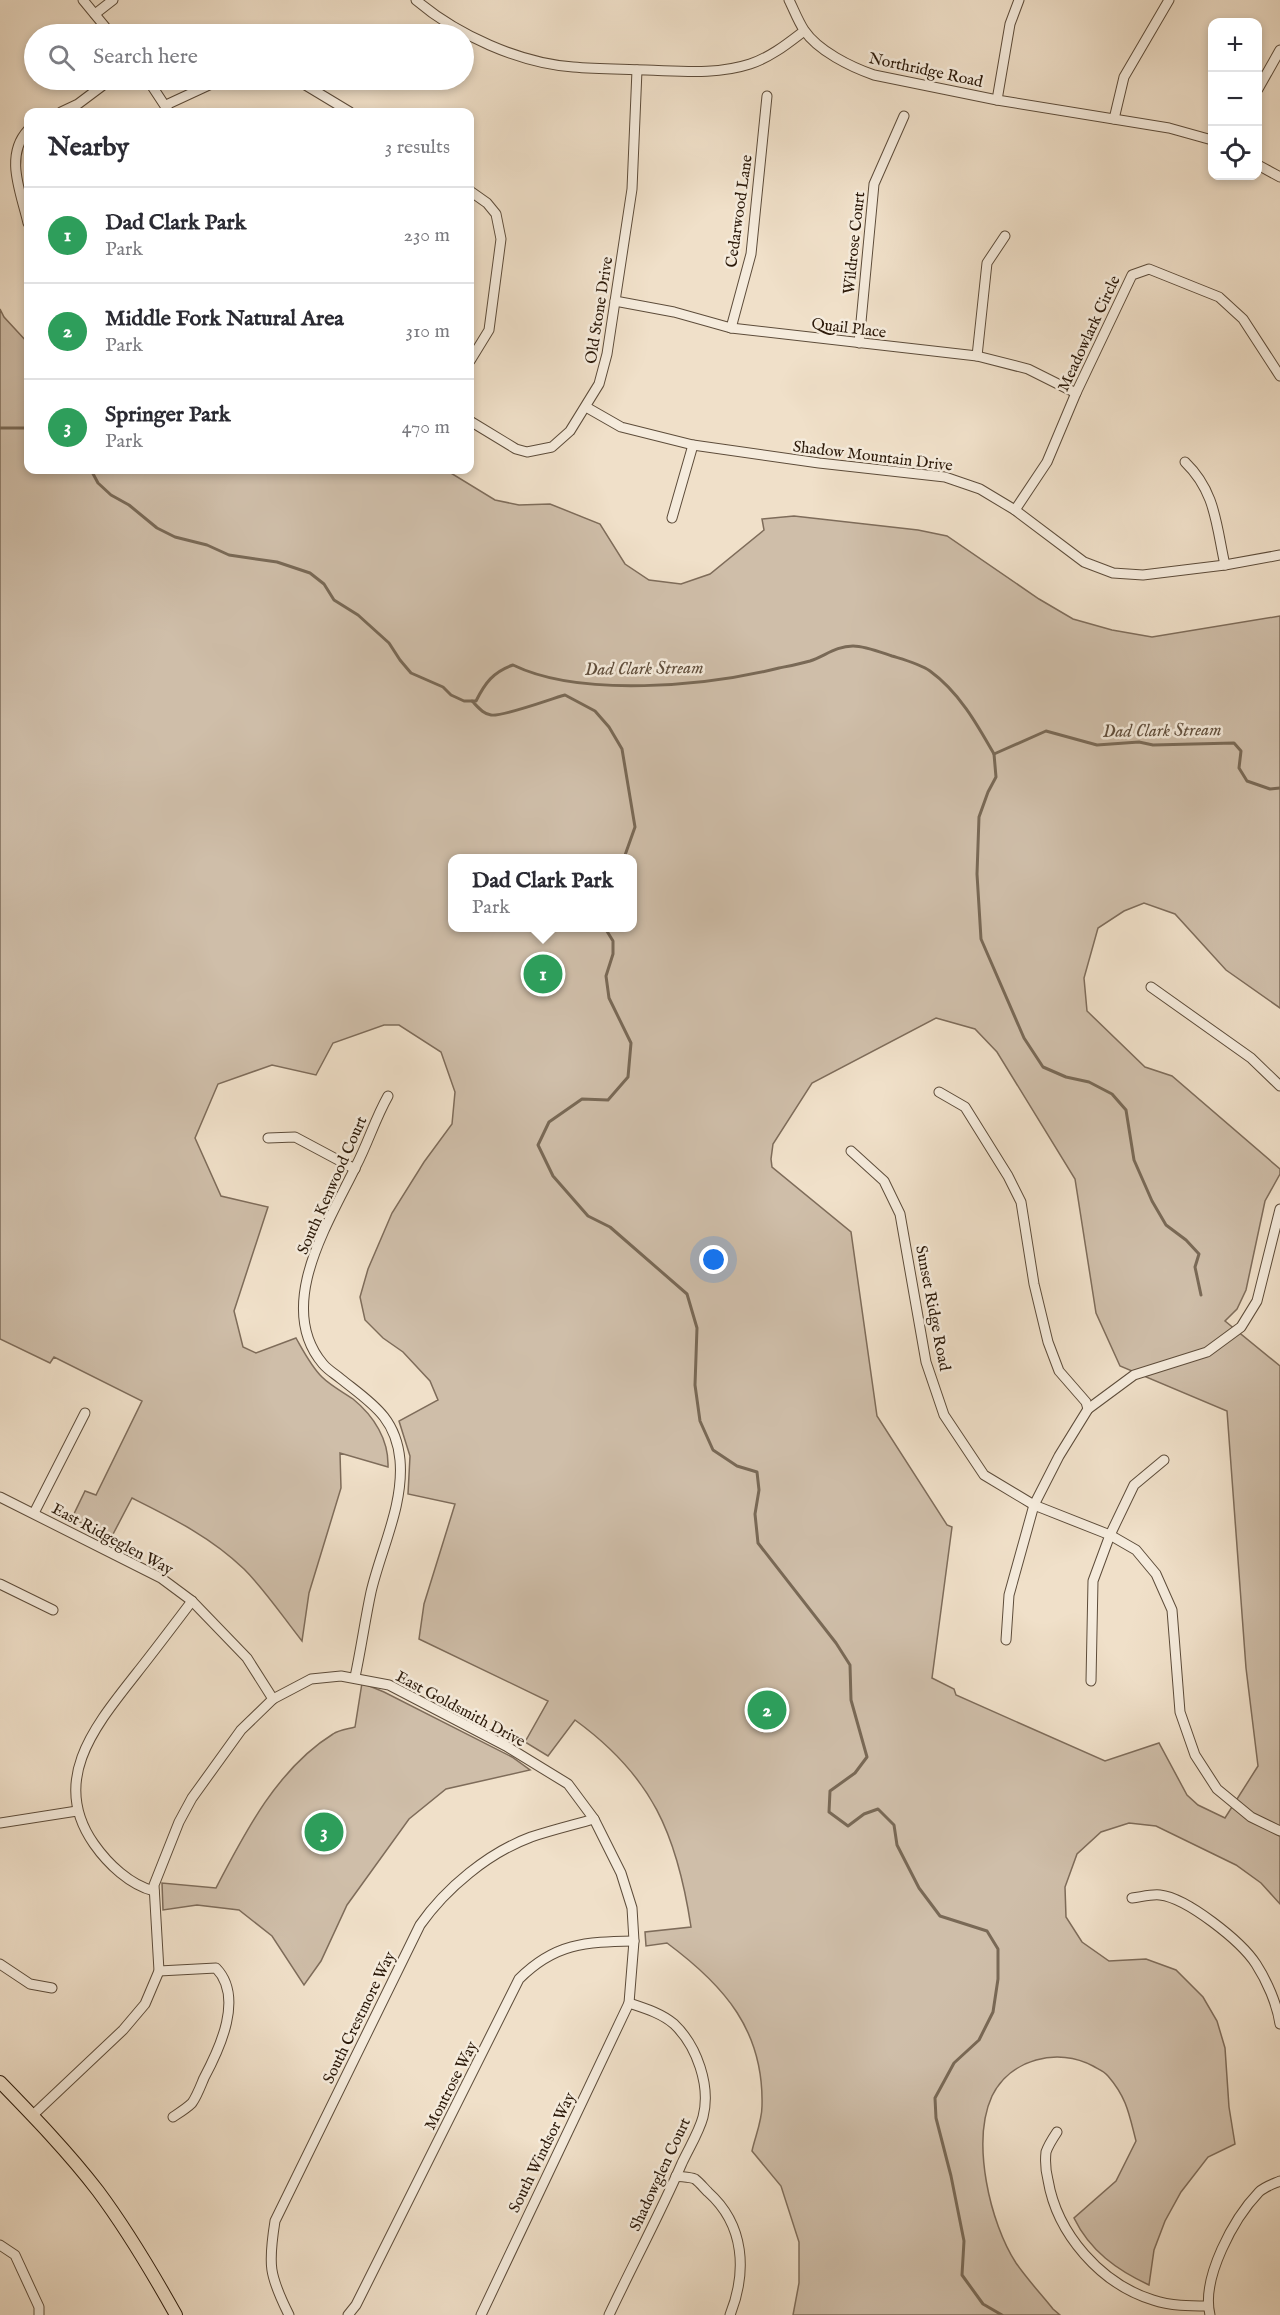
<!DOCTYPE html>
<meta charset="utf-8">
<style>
:root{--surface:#fff;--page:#f7f7f7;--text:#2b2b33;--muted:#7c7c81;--line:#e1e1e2;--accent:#8f2418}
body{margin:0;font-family:"IM FELL English",serif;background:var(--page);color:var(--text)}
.controls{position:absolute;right:18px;top:18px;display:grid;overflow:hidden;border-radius:12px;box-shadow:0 3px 9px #0003}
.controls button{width:54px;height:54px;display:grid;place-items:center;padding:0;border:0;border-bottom:2px solid var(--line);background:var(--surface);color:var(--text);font:30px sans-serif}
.you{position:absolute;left:714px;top:1260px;width:21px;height:21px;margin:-15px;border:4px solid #fff;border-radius:50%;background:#1a73e8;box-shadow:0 0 0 9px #1a73e833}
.badge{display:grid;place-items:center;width:39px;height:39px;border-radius:50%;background:var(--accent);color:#fff;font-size:20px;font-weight:700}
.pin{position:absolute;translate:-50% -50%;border:3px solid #fff;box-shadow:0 2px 6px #0006}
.popup{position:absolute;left:448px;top:854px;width:189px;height:78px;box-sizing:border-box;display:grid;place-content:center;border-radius:12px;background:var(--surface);filter:drop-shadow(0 2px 4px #0005);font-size:20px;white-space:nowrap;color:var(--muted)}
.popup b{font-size:22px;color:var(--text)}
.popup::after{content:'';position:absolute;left:50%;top:100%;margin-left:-12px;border:12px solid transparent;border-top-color:var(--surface)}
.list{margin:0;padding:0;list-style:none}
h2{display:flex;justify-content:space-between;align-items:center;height:78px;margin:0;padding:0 24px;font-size:26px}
h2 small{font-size:20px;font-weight:400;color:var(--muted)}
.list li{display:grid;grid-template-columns:39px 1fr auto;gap:18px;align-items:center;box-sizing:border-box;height:96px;padding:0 24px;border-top:2px solid var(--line)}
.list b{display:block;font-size:22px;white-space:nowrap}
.list p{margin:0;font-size:20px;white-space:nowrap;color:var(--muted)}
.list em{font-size:20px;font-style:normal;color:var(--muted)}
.icon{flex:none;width:33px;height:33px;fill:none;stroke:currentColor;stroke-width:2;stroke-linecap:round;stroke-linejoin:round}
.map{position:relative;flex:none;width:1280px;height:2315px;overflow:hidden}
.search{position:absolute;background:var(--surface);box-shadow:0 3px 9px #0003;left:24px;top:24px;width:450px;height:66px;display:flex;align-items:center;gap:15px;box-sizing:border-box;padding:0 21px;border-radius:33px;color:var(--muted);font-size:22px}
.panel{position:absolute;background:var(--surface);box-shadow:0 3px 9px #0003;left:24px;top:108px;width:450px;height:366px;border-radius:12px}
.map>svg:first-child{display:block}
.green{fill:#cfbea9;stroke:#7e6c5a;stroke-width:1.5;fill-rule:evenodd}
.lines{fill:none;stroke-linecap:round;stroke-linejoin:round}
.stream{stroke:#796956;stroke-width:3}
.minor-casing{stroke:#5d4c3a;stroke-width:11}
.major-casing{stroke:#2c1a0a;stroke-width:14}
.minor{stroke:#f5ebdc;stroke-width:9}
.major{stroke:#f0e0c9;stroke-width:12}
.labels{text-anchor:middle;stroke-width:5;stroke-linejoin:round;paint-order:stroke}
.street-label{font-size:16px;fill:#2c1a0a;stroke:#f5ebdc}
.water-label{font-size:18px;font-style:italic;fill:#604e3c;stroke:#f5ebdc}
</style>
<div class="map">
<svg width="1280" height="2315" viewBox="0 0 1280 2315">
<rect width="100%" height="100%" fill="#f0e0c9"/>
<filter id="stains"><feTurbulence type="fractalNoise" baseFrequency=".00333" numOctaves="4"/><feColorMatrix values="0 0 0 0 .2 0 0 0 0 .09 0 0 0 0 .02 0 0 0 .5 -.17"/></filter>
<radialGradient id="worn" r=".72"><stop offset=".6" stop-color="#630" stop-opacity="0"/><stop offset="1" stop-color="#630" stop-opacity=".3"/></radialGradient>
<g class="green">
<path d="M 0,309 L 4,317 L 28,343 L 28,470 L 446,470 L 495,500 L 519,505 L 550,504 L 600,524 L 625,564 L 649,580 L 681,584 L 710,574 L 764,530 L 762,519 L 794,516 L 918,530 L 947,536 L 1039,599 L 1073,619 L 1112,630 L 1152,637 L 1280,616 L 1280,1008 L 1226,970 L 1175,914 L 1144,903 L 1124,911 L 1098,928 L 1084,978 L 1087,1011 L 1145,1067 L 1172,1076 L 1280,1169 L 1280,1174 L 1265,1201 L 1246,1290 L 1237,1309 L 1225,1321 L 1280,1366 L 1280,1904 L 1261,1883 L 1236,1865 L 1156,1826 L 1129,1823 L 1101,1832 L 1077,1854 L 1065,1887 L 1066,1917 L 1082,1942 L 1109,1961 L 1146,1959 L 1176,1970 L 1203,1997 L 1217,2021 L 1225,2048 L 1229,2107 L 1235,2144 L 1208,2157 L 1181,2192 L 1165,2221 L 1154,2250 L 1149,2285 C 1117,2270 1090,2251 1074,2218 L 1116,2181 L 1136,2141 C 1129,2114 1127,2098 1108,2076 C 1104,2071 1098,2069 1093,2066 C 1058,2047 1010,2059 992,2096 C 971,2142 990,2223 1016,2263 C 1027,2279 1041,2294 1053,2309 L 1060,2315 L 793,2315 L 799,2283 L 799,2242 L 781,2186 L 752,2151 C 755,2137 762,2121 762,2106 C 764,2031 725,1986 667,1943 L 646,1946 L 645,1932 L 691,1927 C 677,1834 652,1776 575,1720 L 548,1756 L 525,1742 L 548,1701 L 419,1639 L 424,1604 L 455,1504 L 408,1494 L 410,1456 L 399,1421 L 438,1400 L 430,1381 L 403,1352 L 383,1338 L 365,1320 L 360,1297 L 368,1269 L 392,1213 L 424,1162 L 452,1124 L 455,1092 L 441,1052 L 399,1025 L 384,1025 L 333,1043 L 316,1075 L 272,1065 L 218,1084 L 195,1138 L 221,1196 L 268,1207 L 234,1311 L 243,1347 L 256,1353 L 296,1338 C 304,1352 311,1366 322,1377 C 331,1386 343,1392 353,1399 C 374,1416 389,1440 388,1467 L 340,1453 L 341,1488 L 309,1593 L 302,1641 C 283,1617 265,1590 244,1569 C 211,1537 172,1518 132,1498 L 111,1538 L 72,1518 L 85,1491 L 96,1495 L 142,1401 L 54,1357 L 50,1363 L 0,1339 ZM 453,858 L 633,858 L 633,928 L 453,928 ZM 936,1018 L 975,1029 L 997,1052 L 1075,1179 L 1096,1313 L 1120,1366 L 1227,1411 L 1246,1668 L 1258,1766 L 1225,1818 L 1198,1805 L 1187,1795 L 1159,1743 L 1105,1761 L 956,1695 L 954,1689 L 932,1678 L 952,1527 L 947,1525 L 877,1416 L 851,1232 L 772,1167 L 771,1159 L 773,1144 L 812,1083 Z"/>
<path d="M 362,1683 L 384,1692 L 512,1757 L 530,1770 L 446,1789 L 409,1819 L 347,1905 L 321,1961 L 304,1985 L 272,1936 L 239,1910 L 197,1905 L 163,1910 L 162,1883 L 216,1888 C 245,1832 278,1768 333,1734 C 339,1730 348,1729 355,1727 Z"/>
</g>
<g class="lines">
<g class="stream">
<polyline points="0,428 28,428"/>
<path d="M 91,470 L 98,483 L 111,495 L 129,505 L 157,528 L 175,537 L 207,545 L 229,555 L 277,562 L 310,573 L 324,584 L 334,600 L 358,615 L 389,643 L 400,660 L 411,673 L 443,687 L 451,695 L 464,701 L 476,701 C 485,683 493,672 513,665 C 581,698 706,686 779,668 C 789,666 800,664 810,661 C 825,656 836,646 853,646 C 865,646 880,652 892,656 C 905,660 920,664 930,671 C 959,692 977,724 994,754 L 1046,731 L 1097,745 L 1139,742 L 1153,745 L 1234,743 L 1241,751 L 1239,768 L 1247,781 L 1270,789 L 1280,788"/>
<path d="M 472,701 C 478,707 483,714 491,715 C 503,717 550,699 565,695 L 595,711 L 609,727 L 622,749 L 635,827 L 624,858"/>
<polyline points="994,754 996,777 988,792 979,817 977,874 981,939 1024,1038 1043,1067 1066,1077 1089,1082 1112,1094 1126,1110 1134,1160 1152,1201 1166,1225 1186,1240 1199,1254 1195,1267 1201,1295"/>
<polyline points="605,928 613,941 613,954 606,976 609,998 631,1043 628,1077 608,1100 582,1099 549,1122 538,1145 553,1176 588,1216 610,1227 687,1294 697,1328 695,1385 700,1421 713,1450 737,1466 757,1472 759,1490 755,1514 758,1543 836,1643 850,1665 851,1700 867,1757 855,1773 830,1791 829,1812 848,1826 864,1814 878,1809 894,1825 897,1845 919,1888 940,1916 987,1931 998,1949 998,1979 993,2012 979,2040 954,2063 935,2098 936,2118 951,2176 964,2241 962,2275 983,2304 1002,2315"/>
</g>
<defs>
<g id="minor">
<polyline points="83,0 111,34"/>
<path d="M 416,0 C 457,35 519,63 573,67 C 597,69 622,69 646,70 C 681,71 716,75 750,64 C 771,57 787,44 804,31"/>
<path d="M 789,0 C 794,10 798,21 804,30 C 818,51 851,67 874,75 L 997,100 L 1169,128 L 1212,140"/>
<polyline points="95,14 113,0"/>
<polyline points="148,80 169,112"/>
<polyline points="297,80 350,112"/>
<polyline points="1258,89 1280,50"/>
<polyline points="997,100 1010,24 1019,0"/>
<polyline points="166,105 220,80"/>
<polyline points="61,112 78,104 110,80"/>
<polyline points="1114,119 1124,77 1169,0"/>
<path d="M 28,130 C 4,156 21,192 28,223"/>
<polyline points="1258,165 1280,177"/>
<polyline points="470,191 487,203 496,214 501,239 489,330 470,361"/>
<polyline points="615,301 674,312 731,328 977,356 1028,369 1076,393"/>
<polyline points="731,328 751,254 767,96"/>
<polyline points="859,343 874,184 904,116"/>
<polyline points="977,356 987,263 1005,236"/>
<polyline points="586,407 621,427 693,445 819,463 945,477 980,489 1015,510 1084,562 1113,573 1143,575 1225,565 1280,555"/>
<polyline points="470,421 516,449 527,452 552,447 570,431 599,384 607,354 632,189 637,70"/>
<path d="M 1185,462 C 1216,492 1216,525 1225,565"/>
<polyline points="1015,510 1047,462 1076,393 1132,275 1149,269 1219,297 1243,319 1280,376"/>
<polyline points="672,518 693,445"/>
<polyline points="1151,987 1251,1058 1280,1086"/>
<polyline points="939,1092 965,1107 1008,1176 1021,1202 1034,1284 1048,1342 1059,1371 1086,1402 1088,1409"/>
<polyline points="268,1138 295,1137 355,1169"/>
<polyline points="851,1151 884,1181 900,1214 926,1362 944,1415 984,1475 1034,1505 1110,1535 1136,1550 1156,1574 1172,1610 1180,1712 1195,1755 1217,1789 1251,1817 1280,1831"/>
<polyline points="0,1497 161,1578 192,1601 247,1658 273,1699"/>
<polyline points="34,1513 85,1413"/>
<polyline points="0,1584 53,1610"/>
<polyline points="1006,1640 1009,1595 1034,1505 1059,1456 1088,1409 1134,1375 1207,1352 1241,1327 1257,1301 1280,1209"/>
<path d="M 355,1677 C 361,1649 365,1620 371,1592 C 381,1549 404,1505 400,1460 C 396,1417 371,1403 341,1379 C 335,1374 328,1370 323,1364 C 274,1306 329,1222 356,1166 C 368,1143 375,1119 388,1096"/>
<polyline points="1091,1681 1093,1581 1110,1535 1134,1485 1164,1460"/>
<polyline points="0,1823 77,1811"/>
<path d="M 154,1891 C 130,1885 108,1864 94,1844 C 49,1780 96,1725 136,1674 C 155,1650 173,1626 192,1601"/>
<path d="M 1132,1898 C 1141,1897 1151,1894 1160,1895 C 1187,1898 1241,1941 1256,1964 C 1267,1981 1277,2004 1280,2024"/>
<polyline points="0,1964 30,1984 52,1988"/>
<path d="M 159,1971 L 216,1968 C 244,1997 220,2048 204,2078 C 201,2085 197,2096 192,2103 C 187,2108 179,2113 173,2117"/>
<polyline points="33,2115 123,2030 145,2004 159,1971 154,1885 179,1822 192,1798 241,1730 273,1699 311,1679 341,1676 389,1685 506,1746 568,1784 594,1819 621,1873 632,1908 634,1941 629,2003 481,2315"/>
<path d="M 1057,2132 C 1053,2138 1048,2146 1046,2152 C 1045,2161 1046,2172 1048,2180 C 1057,2234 1101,2284 1153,2300 C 1171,2306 1190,2306 1208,2306"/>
<path d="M 676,2176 C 682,2177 690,2177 695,2179 C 699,2182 704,2188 708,2192 C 745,2225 747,2272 730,2315"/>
<polyline points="0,2245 15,2255 39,2307 39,2315"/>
<path d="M 289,2315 C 269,2275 268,2265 275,2221 L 420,1925 C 446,1888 488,1853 531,1837 C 552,1830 573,1825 594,1819"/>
<path d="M 348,2315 L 356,2305 L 519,1979 C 555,1943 585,1942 634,1941"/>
<path d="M 609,2315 C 633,2264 660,2214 682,2163 C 689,2148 699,2132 703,2117 C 711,2086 697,2046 674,2024 C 661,2013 644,2008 629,2003"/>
<path d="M 1210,2315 C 1201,2278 1234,2218 1259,2192 C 1264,2187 1273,2184 1280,2181"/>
</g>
<path id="major" d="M 0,2082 C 34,2117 68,2152 98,2191 C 127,2230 152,2272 176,2315"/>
</defs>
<use href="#minor" class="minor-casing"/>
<use href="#major" class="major-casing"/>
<use href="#minor" class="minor"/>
<use href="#major" class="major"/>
</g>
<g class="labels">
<g class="street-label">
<text transform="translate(926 69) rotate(12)" y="6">Northridge Road</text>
<text transform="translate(738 211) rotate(-82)" y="6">Cedarwood Lane</text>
<text transform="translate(853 243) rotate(-84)" y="6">Wildrose Court</text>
<text transform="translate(598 310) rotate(-81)" y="6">Old Stone Drive</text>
<text transform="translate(849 327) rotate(7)" y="6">Quail Place</text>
<text transform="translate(1088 333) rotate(-65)" y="6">Meadowlark Circle</text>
<text transform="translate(873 455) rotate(7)" y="6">Shadow Mountain Drive</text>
<text transform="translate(331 1185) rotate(-66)" y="6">South Kenwood Court</text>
<text transform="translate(934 1308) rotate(79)" y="6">Sunset Ridge Road</text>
<text transform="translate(113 1538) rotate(28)" y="6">East Ridgeglen Way</text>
<text transform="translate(461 1708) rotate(28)" y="6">East Goldsmith Drive</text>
<text transform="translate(358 2017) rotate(-64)" y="6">South Crestmore Way</text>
<text transform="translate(450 2085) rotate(-63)" y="6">Montrose Way</text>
<text transform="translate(541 2152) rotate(-64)" y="6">South Windsor Way</text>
<text transform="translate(659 2174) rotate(-65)" y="6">Shadowglen Court</text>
</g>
<g class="water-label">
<text transform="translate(644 668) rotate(-1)" y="6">Dad Clark Stream</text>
<text transform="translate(1162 730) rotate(-1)" y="6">Dad Clark Stream</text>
</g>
</g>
<rect width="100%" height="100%" filter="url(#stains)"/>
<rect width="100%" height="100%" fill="url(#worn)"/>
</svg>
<div class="controls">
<button>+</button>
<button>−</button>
<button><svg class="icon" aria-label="locate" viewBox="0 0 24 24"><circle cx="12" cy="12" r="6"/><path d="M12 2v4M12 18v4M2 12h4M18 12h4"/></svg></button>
</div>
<div class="you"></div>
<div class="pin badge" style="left:543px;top:974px;background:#2e9e5b">1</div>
<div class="popup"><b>Dad Clark Park</b>Park</div>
<div class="pin badge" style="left:767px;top:1710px;background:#2e9e5b">2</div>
<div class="pin badge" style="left:324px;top:1832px;background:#2e9e5b">3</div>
<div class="search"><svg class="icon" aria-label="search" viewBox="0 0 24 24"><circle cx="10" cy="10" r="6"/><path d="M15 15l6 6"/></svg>Search here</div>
<section class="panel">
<h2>Nearby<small>3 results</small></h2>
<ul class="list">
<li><span class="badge" style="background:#2e9e5b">1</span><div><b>Dad Clark Park</b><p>Park</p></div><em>230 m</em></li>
<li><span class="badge" style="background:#2e9e5b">2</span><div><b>Middle Fork Natural Area</b><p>Park</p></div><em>310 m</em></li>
<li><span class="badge" style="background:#2e9e5b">3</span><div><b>Springer Park</b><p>Park</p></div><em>470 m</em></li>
</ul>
</section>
</div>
